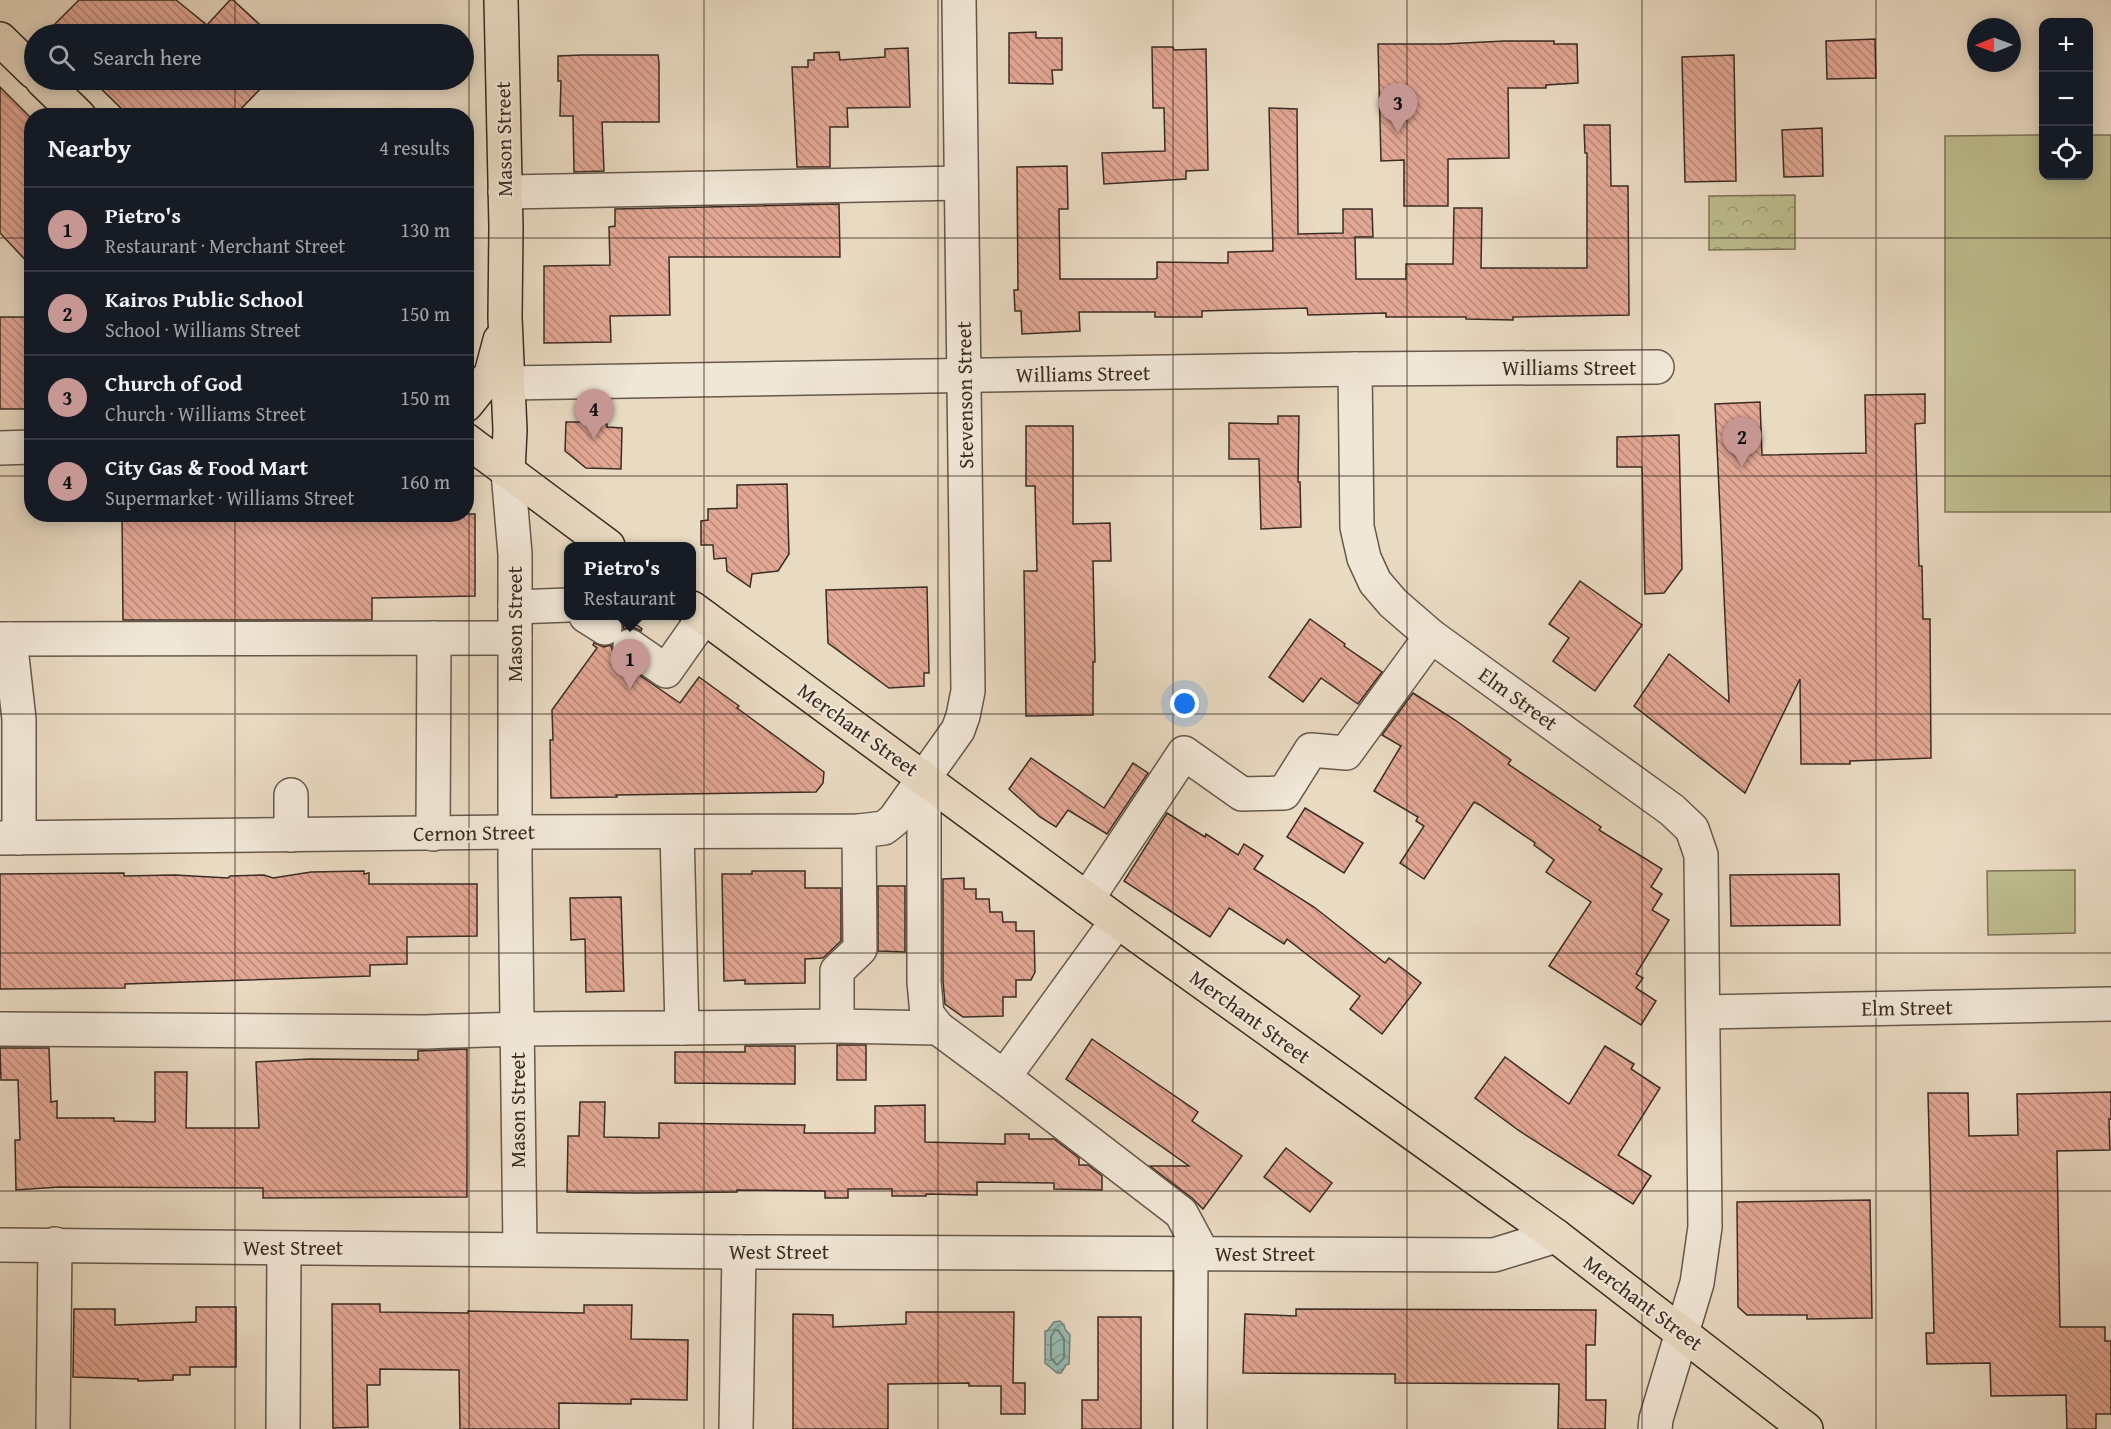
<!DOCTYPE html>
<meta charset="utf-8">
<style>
:root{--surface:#171b24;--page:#20242c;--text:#f1f3f6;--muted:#9ea1a6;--line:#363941;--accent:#c59692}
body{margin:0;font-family:"Gentium Book Plus",serif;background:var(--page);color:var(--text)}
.controls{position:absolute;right:18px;top:18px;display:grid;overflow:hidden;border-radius:12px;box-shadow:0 3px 15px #0003}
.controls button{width:54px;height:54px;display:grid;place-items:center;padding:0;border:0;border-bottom:2px solid var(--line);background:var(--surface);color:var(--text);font:30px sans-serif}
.compass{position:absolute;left:1967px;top:18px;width:54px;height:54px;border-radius:50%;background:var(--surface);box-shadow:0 3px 15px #0003;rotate:269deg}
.you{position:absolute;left:1185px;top:704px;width:21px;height:21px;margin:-15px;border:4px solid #fff;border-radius:50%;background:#1a73e8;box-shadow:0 0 0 9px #1a73e833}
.badge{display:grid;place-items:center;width:39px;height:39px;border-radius:50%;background:var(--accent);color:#111;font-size:20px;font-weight:700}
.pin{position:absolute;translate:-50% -50px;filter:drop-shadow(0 2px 3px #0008)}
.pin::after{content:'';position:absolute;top:32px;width:21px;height:18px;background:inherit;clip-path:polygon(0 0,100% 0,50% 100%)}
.popup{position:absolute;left:564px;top:542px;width:132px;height:78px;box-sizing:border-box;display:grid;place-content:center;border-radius:12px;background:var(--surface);filter:drop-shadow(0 2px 4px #0005);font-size:20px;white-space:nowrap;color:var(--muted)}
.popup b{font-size:22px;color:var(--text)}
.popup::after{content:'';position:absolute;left:50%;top:100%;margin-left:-12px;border:12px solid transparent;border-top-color:var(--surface)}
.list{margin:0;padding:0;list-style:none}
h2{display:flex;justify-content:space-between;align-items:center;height:78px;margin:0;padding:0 24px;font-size:26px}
h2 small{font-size:20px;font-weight:400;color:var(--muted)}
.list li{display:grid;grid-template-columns:39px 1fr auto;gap:18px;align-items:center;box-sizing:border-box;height:84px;padding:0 24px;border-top:2px solid var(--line)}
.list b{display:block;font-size:22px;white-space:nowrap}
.list p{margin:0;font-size:20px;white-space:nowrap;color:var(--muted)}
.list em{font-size:20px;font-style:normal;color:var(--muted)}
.icon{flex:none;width:33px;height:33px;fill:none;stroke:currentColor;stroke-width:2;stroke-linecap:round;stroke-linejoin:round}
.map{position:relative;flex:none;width:2111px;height:1429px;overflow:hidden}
.search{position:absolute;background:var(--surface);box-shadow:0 3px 15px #0003;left:24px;top:24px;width:450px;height:66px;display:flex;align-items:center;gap:15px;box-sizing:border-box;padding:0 21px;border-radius:33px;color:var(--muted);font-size:22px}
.panel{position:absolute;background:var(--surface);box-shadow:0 3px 15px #0003;left:24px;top:108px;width:450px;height:414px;border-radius:24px}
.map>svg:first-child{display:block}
.park{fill:url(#park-crowns);stroke:#7c7458;stroke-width:1.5}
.pitch{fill:#bebd8e;stroke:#7c7458;stroke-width:1.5}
.water{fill:url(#water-waves);stroke:#728279;stroke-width:1.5}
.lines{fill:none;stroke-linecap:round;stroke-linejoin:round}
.shore{stroke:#68746a;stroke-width:1.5}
.building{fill:url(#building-back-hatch);stroke:#3a2c23;stroke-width:1.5}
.minor-casing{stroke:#66584b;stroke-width:36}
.major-casing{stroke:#3a2c23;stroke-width:36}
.minor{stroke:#f1e7d7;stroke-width:33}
.major{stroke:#e9dac2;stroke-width:33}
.grid{fill:none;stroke:#3a2c23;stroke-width:1.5;stroke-opacity:0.55}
.labels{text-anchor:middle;stroke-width:4.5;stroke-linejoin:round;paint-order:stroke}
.street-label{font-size:21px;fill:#3a2c23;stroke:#f1e7d7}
</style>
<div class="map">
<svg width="2111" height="1429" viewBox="0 0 2111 1429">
<defs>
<pattern id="park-crowns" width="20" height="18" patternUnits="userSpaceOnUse" patternTransform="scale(1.5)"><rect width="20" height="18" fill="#bebd8e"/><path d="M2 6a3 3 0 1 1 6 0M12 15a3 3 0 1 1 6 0" fill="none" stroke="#9b9a74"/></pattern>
<pattern id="water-waves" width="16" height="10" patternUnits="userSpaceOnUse" patternTransform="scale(1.5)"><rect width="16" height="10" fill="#97bbb2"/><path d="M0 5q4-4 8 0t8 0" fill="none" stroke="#7c9890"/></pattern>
<pattern id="building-back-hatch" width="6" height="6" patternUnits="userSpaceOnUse" patternTransform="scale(1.5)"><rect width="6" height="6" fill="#e3a795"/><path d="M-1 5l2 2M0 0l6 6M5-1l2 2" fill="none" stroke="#b98879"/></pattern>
</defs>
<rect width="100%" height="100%" fill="#e9dac2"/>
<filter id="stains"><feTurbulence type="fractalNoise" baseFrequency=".00333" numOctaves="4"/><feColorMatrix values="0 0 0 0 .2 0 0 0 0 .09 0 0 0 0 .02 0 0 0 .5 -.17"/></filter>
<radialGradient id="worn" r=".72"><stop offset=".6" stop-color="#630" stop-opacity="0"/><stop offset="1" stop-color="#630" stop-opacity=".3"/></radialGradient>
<polygon class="park" points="1795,195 1795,249 1709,250 1709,196"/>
<g class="pitch">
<polygon points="2043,135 2044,176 2088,176 2089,135 2111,135 2111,512 1945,512 1945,136"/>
<polygon points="2075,870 2075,933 1988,935 1987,871"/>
</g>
<polygon class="water" points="1060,1321 1064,1325 1065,1329 1070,1335 1069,1364 1066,1365 1061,1373 1057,1373 1045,1363 1045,1331 1047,1331 1054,1322"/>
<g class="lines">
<polygon class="shore" points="1058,1330 1064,1339 1064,1358 1057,1365 1051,1358 1051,1337 1055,1330"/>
</g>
<g class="building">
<polygon points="79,0 176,0 207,25 230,0 233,0 270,34 45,34"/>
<polygon points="1036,32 1036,38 1062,38 1062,70 1052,70 1053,84 1009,83 1009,33"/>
<polygon points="1875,39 1876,78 1827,79 1826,41"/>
<polygon points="1505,41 1554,41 1554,44 1577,44 1578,83 1546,85 1546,88 1508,88 1509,158 1448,159 1448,206 1404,206 1404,160 1381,161 1378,44 1444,44"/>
<polygon points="1152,47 1173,47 1174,50 1206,49 1208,170 1186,171 1186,179 1104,184 1102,153 1165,151 1164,108 1153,108"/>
<polygon points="908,48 910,107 847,108 848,127 830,127 830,167 797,167 792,67 808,67 808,60 814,60 814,53 839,52 840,60 885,57 885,49"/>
<polygon points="583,55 658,55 659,63 659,122 602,122 604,171 574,172 573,116 560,116 561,81 558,81 558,56"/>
<polygon points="1734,55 1736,181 1685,182 1682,57"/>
<polygon points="92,80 269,80 234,116 129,116"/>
<polygon points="0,87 32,119 32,267 0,233"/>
<polygon points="1269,108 1297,109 1298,234 1343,233 1343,209 1372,209 1373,237 1355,237 1356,279 1406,279 1406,264 1453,264 1454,208 1482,208 1481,268 1587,268 1587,153 1585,153 1584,125 1610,125 1611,186 1628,186 1629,315 1513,317 1513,320 1466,319 1466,317 1386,317 1386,313 1308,315 1307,308 1202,311 1202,317 1155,317 1155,312 1079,312 1080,331 1022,334 1021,311 1015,311 1014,290 1018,290 1017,167 1067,166 1068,209 1059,209 1060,279 1155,279 1157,278 1157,262 1228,263 1228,252 1273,251"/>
<polygon points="1822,128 1823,176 1784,177 1782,130"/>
<polygon points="839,204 840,257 669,257 670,315 610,316 611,342 544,343 544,266 610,265 609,227 615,226 615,209"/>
<rect x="0" y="317" width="32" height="92"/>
<polygon points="1925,394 1925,423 1915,424 1919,566 1922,566 1923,619 1930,619 1931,758 1850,761 1850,764 1801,764 1800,679 1745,793 1634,706 1669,654 1729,702 1715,404 1760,402 1762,455 1866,453 1865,395"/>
<polygon points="1278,416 1299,416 1298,482 1300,482 1301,527 1261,529 1259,459 1229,459 1229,423 1278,424"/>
<polygon points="566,422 598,422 607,424 607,427 622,428 621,469 586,468 565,451"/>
<polygon points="1026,426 1073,426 1073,524 1110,523 1111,561 1093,561 1095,662 1093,662 1093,715 1026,716 1024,571 1037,571 1035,486 1026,486"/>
<polygon points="1679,435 1682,569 1664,593 1645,594 1642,467 1617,467 1617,437"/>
<polygon points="787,484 789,554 778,571 752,574 750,587 727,571 726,558 714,559 713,545 701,545 701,521 708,520 708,509 737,508 737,485"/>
<polygon points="122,514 475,514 475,596 372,598 372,620 123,620"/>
<polygon points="1580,581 1642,625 1595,691 1553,661 1569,638 1549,624"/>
<polygon points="927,587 929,673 924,673 924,686 889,688 828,643 826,590"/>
<polygon points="618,615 624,615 642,629 641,631 632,627 624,629 622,620"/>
<polygon points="1310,619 1345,644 1344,646 1382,672 1358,704 1321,678 1303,702 1269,677"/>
<polygon points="594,643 604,647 611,645 613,654 619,661 680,703 699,677 739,706 737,708 824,772 823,783 816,792 616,795 617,797 551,798 550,740 553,740 552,710 597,648 593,645"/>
<polygon points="1413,693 1455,720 1511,760 1508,764 1601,827 1599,830 1662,869 1651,887 1662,894 1652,910 1669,920 1636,974 1643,978 1636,988 1656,1001 1641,1025 1549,966 1591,902 1546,872 1554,860 1534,845 1535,843 1480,805 1474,802 1424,879 1400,863 1424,826 1416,821 1418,817 1374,791 1401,746 1382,735"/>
<polygon points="1031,758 1104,808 1133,763 1148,773 1107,834 1068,810 1056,827 1040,817 1009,789"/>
<polygon points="1305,808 1363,843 1344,873 1287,837"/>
<polygon points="1167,813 1205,837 1206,834 1238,855 1244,844 1263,856 1254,869 1314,907 1385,963 1389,958 1421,983 1382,1034 1350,1009 1360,996 1287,939 1284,944 1229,908 1210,937 1124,881"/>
<polygon points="364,871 364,874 369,873 369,884 477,884 477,936 407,937 407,964 370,965 370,976 125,984 125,988 0,989 0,874 124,873 124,876 175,875 228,878 230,876 264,875 273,878 311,872"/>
<polygon points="752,871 805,871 805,888 841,888 841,941 823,958 805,959 805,983 745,984 745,980 724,981 722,874 752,874"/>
<polygon points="1839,874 1840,925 1731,926 1730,875"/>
<polygon points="964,878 964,889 976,889 976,899 989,899 990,912 1002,912 1003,922 1016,922 1016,931 1034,931 1035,972 1031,980 1016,980 1016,997 1003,997 1003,1016 963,1017 945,1004 943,981 943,879"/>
<polygon points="878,886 905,886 905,952 878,951"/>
<polygon points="621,897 624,991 586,992 585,939 571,940 570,898"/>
<polygon points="1092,1039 1198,1112 1192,1121 1242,1156 1203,1209 1192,1198 1150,1166 1189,1166 1066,1079"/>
<rect x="837" y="1045" width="29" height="35"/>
<polygon points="745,1046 795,1046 795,1084 675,1083 675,1052 745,1052"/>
<polygon points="1605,1046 1634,1064 1631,1069 1660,1088 1618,1155 1651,1176 1633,1204 1518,1130 1475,1098 1505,1057 1569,1104"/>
<polygon points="0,1048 49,1048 51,1102 57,1101 57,1118 114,1118 114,1121 155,1122 155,1072 187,1072 186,1128 259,1128 256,1062 310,1059 418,1060 418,1051 467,1049 467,1197 263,1198 263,1188 59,1187 16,1190 15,1140 20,1140 18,1080 1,1080"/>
<polygon points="2111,1092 2111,1119 2109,1119 2110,1150 2057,1151 2060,1327 2105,1327 2105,1341 2111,1341 2111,1414 2096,1414 2096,1429 2067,1429 2066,1395 1991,1396 1990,1363 1927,1364 1926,1333 1934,1333 1928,1093 1968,1093 1969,1136 2018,1135 2017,1094"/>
<polygon points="580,1102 605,1102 604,1137 659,1138 659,1123 805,1125 804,1133 875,1133 875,1106 925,1105 925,1142 1005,1144 1005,1134 1029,1134 1029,1139 1054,1139 1079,1158 1079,1165 1088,1165 1102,1176 1102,1190 1054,1189 1054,1183 977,1182 977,1195 926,1194 926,1196 892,1196 892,1189 848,1189 848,1198 825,1198 825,1191 737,1190 737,1192 637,1193 567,1192 568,1136 579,1136"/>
<polygon points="1286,1148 1332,1183 1310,1212 1264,1177"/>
<polygon points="1870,1200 1872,1318 1807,1319 1807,1315 1747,1315 1738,1307 1737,1202"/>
<polygon points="332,1304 380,1304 380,1312 468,1313 468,1311 584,1313 584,1305 632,1305 631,1339 688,1340 687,1400 631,1399 631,1404 559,1403 559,1429 460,1429 459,1370 380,1369 380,1385 367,1385 368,1427 333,1428"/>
<polygon points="196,1307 236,1307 236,1367 190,1367 190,1375 173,1375 173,1380 138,1381 138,1379 73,1377 74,1309 115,1309 115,1325 196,1322"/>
<polygon points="1296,1309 1596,1310 1595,1345 1586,1345 1586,1400 1606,1400 1605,1429 1558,1429 1559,1384 1395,1383 1395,1374 1243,1373 1245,1314 1296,1316"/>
<polygon points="906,1312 1014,1312 1013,1383 1025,1383 1025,1414 1001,1414 1001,1386 969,1386 969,1383 888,1384 888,1429 793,1429 793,1314 833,1315 833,1327 906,1324"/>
<polygon points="1098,1317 1141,1317 1141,1429 1082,1429 1082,1400 1098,1400"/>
</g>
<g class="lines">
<defs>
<g id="minor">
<polyline points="505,192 961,183"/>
<polyline points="1355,369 1357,527 1364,558 1375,582 1393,603 1431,636 1672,810 1692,829 1701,855 1705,1227 1697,1283 1656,1419 1655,1429"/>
<polyline points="509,383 1355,369 1657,367"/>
<polyline points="0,448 32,447"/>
<polyline points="508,472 515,554 515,864 520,1249"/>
<polyline points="515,607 568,605"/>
<polyline points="586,616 605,628"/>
<polyline points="0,639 515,638"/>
<polyline points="10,639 19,719 19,838"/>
<polyline points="630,646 666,671 704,617"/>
<polyline points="924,779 924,982 927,1014 938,1028 1004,1077"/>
<polyline points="677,832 682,1028 837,1026 837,971 860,949 859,831"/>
<polyline points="433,834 434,638"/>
<polyline points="291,835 291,795"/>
<polyline points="0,838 515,832 859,831 884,828 894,820 958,730 963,716 968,691 959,0"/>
<polyline points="1087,899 1184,753 1242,794 1284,793 1311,750 1346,753 1431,636"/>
<polyline points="1117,921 1004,1077 1181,1213 1203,1254"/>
<polyline points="1704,1012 2111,1004"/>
<polyline points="837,1026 938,1028"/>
<path d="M 0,1029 L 425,1032 C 511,1028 596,1028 682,1028"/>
<polyline points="0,1245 739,1252 1494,1255 1556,1236"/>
<polyline points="53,1429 55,1244"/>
<polyline points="283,1429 284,1249"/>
<polyline points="736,1429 739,1252"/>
<polyline points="1190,1429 1191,1253"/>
</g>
<g id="major">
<polyline points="501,0 506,227 505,318 510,430 508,472"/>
<polyline points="0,39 34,72"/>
<polyline points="42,80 79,116"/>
<polyline points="466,405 491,374 500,340"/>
<polyline points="466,440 608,546"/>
<polyline points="692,608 1117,921 1556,1236 1806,1429"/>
</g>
</defs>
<use href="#minor" class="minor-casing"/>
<use href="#major" class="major-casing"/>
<use href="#minor" class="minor"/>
<use href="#major" class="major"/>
</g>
<path class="grid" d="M 235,0 L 235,34M 469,0 L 469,1429M 704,0 L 704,1429M 938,0 L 938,1429M 1173,0 L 1173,1429M 1407,0 L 1407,1429M 1642,0 L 1642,1429M 1876,0 L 1876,1429M 235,80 L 235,116M 0,238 L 32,238M 466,238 L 2111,238M 0,476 L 32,476M 466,476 L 2111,476M 235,514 L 235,1429M 0,714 L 2111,714M 0,953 L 2111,953M 0,1191 L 2111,1191"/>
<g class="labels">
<g class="street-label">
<text transform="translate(504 139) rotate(-91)" y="7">Mason Street</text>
<text x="1569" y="375">Williams Street</text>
<text transform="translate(1083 374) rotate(-1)" y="7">Williams Street</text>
<text transform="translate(965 395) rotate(-91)" y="7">Stevenson Street</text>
<text transform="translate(515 624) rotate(-90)" y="7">Mason Street</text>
<text transform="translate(1518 699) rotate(36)" y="7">Elm Street</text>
<text transform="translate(858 730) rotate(36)" y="7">Merchant Street</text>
<text transform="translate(474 833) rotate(-1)" y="7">Cernon Street</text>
<text transform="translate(1907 1008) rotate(-1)" y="7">Elm Street</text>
<text transform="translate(1250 1017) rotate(36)" y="7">Merchant Street</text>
<text transform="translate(518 1110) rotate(-90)" y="7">Mason Street</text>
<text x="293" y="1255">West Street</text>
<text x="779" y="1259">West Street</text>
<text x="1265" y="1261">West Street</text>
<text transform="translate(1643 1303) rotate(37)" y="7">Merchant Street</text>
</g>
</g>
<rect width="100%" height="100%" filter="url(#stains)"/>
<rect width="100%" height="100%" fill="url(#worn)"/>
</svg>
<div class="controls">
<button>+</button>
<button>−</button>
<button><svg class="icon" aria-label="locate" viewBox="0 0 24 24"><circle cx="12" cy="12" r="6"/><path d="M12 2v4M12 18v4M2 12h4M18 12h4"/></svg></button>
</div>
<svg class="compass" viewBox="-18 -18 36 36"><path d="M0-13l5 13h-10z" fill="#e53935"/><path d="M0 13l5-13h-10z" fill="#9ea1a6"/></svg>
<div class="you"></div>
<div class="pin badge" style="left:630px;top:689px">1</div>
<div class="popup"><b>Pietro's</b>Restaurant</div>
<div class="pin badge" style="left:1742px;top:467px">2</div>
<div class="pin badge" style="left:1398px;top:133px">3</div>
<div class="pin badge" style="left:594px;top:439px">4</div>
<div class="search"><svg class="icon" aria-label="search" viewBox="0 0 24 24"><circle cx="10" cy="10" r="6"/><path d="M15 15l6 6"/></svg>Search here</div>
<section class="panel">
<h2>Nearby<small>4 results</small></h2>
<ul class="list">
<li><span class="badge">1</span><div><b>Pietro's</b><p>Restaurant · Merchant Street</p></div><em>130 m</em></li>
<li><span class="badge">2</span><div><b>Kairos Public School</b><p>School · Williams Street</p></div><em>150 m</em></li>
<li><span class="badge">3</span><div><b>Church of God</b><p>Church · Williams Street</p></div><em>150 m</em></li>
<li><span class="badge">4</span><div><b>City Gas &amp; Food Mart</b><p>Supermarket · Williams Street</p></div><em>160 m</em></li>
</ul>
</section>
</div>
